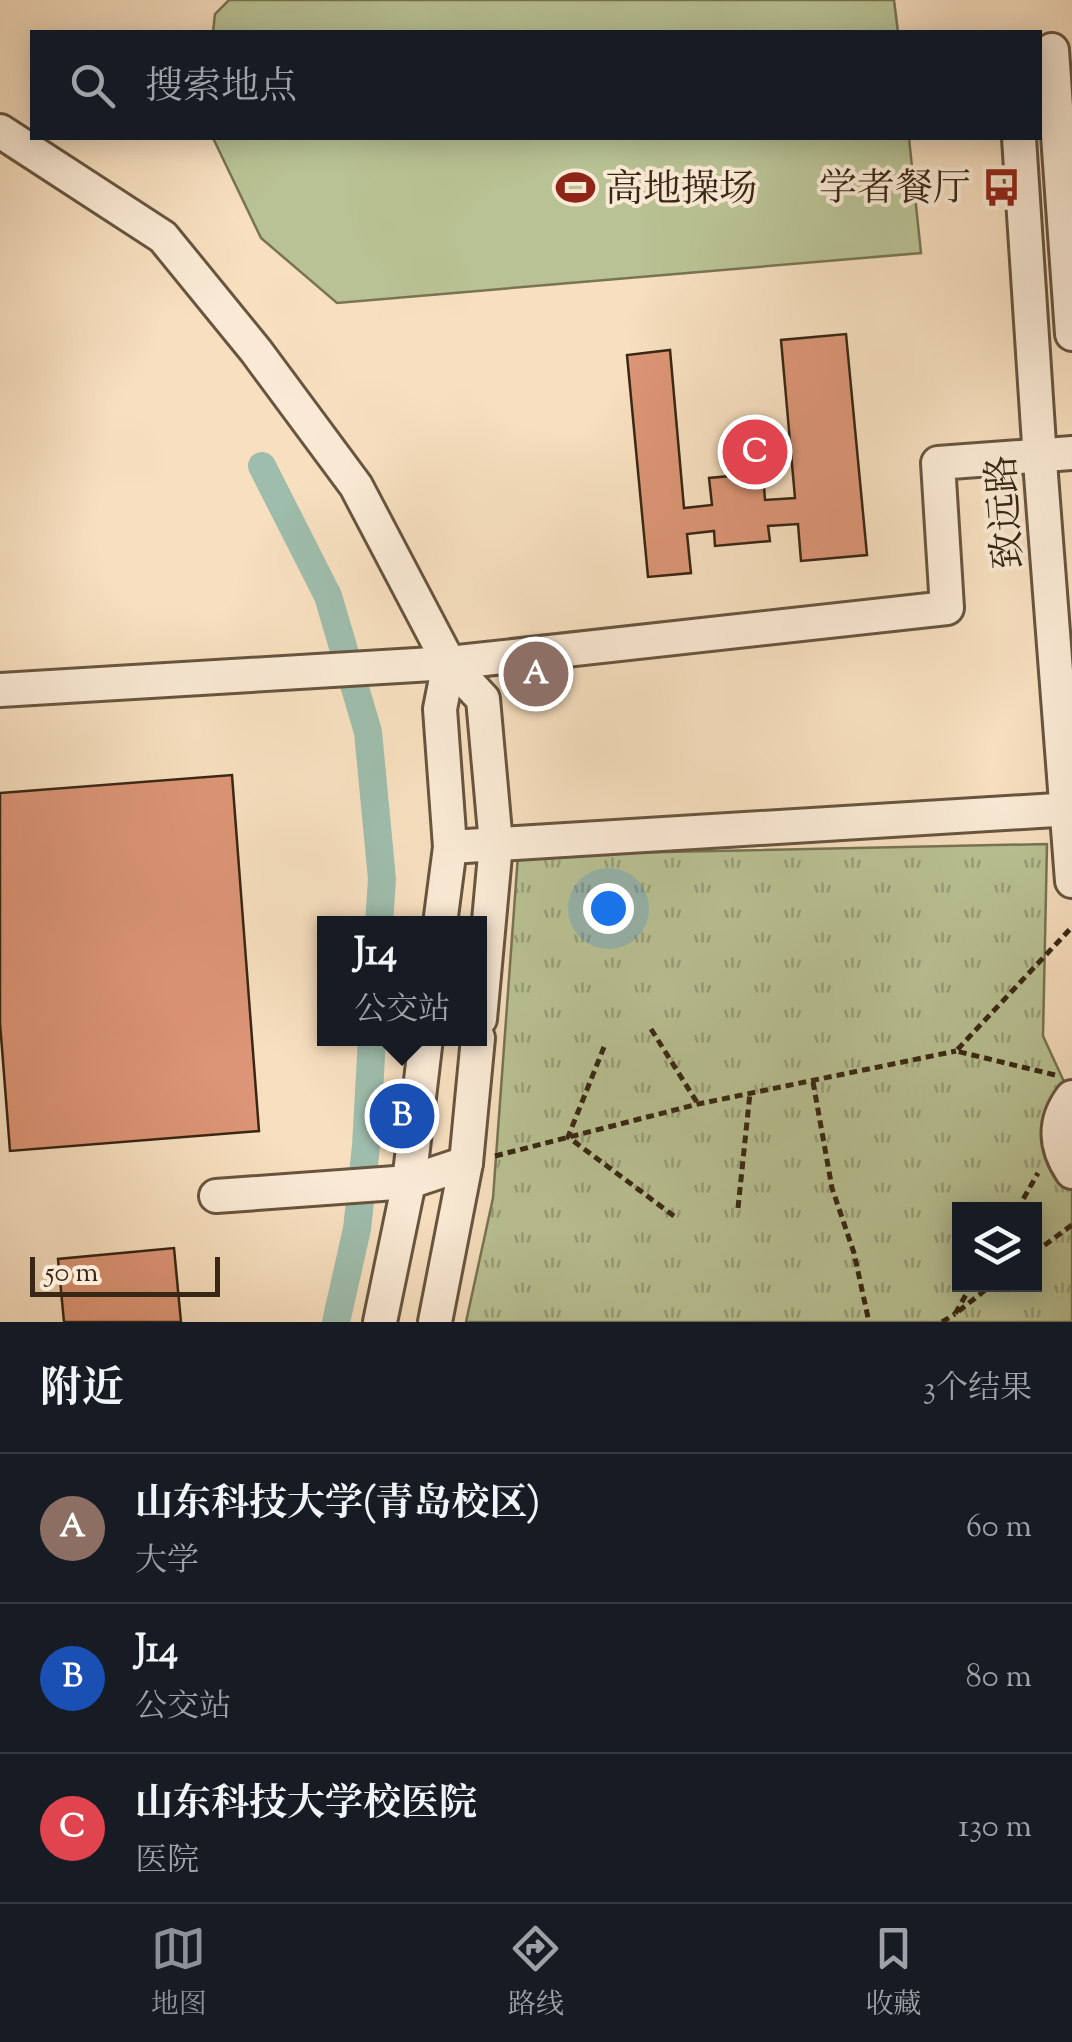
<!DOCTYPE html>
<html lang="zh">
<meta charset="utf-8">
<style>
:root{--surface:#171b24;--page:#20242c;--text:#f1f3f6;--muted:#9ea1a6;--line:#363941;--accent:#8c9099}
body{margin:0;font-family:"Sorts Mill Goudy","Noto Serif SC",serif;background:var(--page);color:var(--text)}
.controls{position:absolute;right:30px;bottom:30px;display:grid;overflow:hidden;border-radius:0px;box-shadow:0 5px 25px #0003}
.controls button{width:90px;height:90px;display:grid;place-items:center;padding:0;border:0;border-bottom:2px solid var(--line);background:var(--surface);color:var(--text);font:50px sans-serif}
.scale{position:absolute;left:30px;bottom:25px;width:190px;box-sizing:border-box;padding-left:10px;border:5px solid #382714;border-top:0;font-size:28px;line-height:35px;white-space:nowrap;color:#382714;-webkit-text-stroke:8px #faead5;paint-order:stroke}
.you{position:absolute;left:608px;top:908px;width:35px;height:35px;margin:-25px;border:8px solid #fff;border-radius:50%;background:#1a73e8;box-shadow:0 0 0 15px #1a73e833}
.badge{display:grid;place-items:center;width:65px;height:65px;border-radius:50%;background:var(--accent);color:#fff;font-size:32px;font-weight:700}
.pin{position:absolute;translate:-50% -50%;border:5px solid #fff;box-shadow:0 2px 10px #0006}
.popup{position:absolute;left:317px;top:916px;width:170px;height:130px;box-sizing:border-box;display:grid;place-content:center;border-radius:0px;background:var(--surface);filter:drop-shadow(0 2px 8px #0005);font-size:32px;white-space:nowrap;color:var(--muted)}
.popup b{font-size:38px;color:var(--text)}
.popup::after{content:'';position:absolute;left:50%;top:100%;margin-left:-20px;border:20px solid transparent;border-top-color:var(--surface)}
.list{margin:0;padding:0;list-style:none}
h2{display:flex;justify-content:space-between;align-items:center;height:130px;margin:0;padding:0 40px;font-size:42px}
h2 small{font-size:32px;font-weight:400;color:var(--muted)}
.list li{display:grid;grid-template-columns:65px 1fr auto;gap:30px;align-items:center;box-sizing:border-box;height:150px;padding:0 40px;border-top:2px solid var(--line)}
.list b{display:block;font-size:38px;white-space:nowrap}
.list p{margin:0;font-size:32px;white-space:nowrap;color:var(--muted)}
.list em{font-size:32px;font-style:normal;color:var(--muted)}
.icon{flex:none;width:55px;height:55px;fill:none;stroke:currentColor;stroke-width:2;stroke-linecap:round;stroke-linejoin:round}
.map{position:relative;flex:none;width:1072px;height:1322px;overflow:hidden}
.search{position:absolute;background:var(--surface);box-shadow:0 5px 25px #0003;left:30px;right:30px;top:30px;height:110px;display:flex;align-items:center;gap:25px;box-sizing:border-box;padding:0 35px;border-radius:0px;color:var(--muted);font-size:38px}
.sheet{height:580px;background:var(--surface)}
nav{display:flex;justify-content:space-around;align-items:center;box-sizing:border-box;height:140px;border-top:2px solid var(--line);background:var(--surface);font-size:28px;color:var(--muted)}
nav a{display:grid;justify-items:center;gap:5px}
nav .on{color:var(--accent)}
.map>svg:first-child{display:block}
.grass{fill:url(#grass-tufts);stroke:#787454;stroke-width:2.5;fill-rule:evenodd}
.garden{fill:#b9c294;stroke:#787454;stroke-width:2.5}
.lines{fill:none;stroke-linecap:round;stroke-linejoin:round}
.canal{stroke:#9ebdac;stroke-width:28}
.building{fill:#dc9576;stroke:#382714;stroke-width:2.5}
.minor-casing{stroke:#68553f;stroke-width:38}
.path{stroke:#382714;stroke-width:5;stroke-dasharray:8 5;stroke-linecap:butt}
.minor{stroke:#faead5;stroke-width:32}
.labels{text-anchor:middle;stroke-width:8;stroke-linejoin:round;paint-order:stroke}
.poi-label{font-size:38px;fill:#382714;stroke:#faead5;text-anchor:end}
.street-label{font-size:38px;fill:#382714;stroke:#faead5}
</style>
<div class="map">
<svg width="1072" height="1322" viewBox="0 0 1072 1322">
<defs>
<pattern id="grass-tufts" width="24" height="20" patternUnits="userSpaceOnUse" patternTransform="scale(2.5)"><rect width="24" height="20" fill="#b9c294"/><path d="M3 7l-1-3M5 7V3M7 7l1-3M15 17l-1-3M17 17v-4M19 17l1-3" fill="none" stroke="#979e78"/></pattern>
</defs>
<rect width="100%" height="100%" fill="#f7dfbf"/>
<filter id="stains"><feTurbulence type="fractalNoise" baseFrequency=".002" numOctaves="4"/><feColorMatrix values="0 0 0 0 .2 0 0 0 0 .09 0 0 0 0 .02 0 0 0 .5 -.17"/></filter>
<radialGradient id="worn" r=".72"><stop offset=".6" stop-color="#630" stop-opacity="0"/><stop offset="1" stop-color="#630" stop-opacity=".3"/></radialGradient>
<path class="grass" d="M 1047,844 L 1043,1036 L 1072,1099 L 1072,1322 L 466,1322 L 493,1198 L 518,855 ZM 960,1210 L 1034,1210 L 1034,1284 L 960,1284 Z"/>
<g class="garden">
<polygon points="229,0 894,0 898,32 213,32 215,14"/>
<polygon points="213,138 909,138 921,253 337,303 261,238"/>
</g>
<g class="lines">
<g class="canal">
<polyline points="262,466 328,596 368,732 382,879 379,924"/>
<polyline points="336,1322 357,1229 366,1146 372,1038"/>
</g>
</g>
<g class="building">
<polygon points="846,334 867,555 801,561 798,524 768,526 770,541 715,546 714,531 687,534 691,573 648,577 627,355 670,350 684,508 712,505 709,478 763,473 765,500 795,498 781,340"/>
<polygon points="232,775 259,1131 10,1151 0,1023 0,793"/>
<polygon points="174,1248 181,1322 64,1322 58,1259"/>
</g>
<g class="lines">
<defs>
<g id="minor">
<polyline points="1052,50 1072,334"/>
<polyline points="0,131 163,237 256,351 356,486 449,663 483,699 496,844 480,1019"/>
<polyline points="1019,138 1041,475 1072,881"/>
<polyline points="0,690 449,663 947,608 938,463 1072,453"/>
<polyline points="450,847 1072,809"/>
<polyline points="440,924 450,847 440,709 449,663"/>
<path d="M 1072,1097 C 1053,1122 1055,1147 1072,1172"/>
<polyline points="216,1196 409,1182 466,1163"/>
<polyline points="380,1322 409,1182 426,1038"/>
<polyline points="435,1322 466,1163 478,1038"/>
</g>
</defs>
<use href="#minor" class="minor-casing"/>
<g class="path">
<polyline points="651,1029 698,1104"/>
<polyline points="604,1047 568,1137 674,1216"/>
<polyline points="1055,1075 956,1051 1072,927"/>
<polyline points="813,1082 832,1188 854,1253 869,1322"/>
<polyline points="495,1156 698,1104 956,1051"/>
<polyline points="738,1208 750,1093"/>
<polyline points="1017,1210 1038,1173"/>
<polyline points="1034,1253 1072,1225"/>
<polyline points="972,1284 955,1314 993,1284"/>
<polyline points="942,1322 955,1314"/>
</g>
<use href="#minor" class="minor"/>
</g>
<defs>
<symbol id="bus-bare" viewBox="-9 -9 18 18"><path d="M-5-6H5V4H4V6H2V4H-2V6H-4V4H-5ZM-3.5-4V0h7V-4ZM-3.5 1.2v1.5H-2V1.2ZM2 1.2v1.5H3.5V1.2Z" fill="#8f2418" stroke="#faead5" stroke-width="2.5" paint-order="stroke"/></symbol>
<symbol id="stadium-bare" viewBox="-9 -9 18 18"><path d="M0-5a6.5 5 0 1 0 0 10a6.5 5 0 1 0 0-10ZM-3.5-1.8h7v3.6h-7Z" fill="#8f2418" stroke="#faead5" stroke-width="2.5" paint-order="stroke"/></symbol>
</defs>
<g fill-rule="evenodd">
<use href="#bus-bare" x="974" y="160" width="55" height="55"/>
<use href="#stadium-bare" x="548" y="160" width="55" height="55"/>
</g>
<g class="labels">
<g class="poi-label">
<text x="971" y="200">学者餐厅</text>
<text x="605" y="201" text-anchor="start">高地操场</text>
</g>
<g class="street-label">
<text transform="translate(1004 512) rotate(-94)" y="13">致远路</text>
</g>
</g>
<rect width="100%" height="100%" filter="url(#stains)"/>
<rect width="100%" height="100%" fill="url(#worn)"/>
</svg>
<div class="controls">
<button><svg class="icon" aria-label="layers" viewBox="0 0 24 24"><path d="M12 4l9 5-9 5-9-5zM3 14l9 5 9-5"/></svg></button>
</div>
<div class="scale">50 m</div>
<div class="you"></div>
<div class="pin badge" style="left:536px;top:674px;background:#8d6e63">A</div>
<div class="pin badge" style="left:402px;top:1116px;background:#1a4fb4">B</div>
<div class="popup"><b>J14</b>公交站</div>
<div class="pin badge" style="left:755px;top:452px;background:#e0444e">C</div>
<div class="search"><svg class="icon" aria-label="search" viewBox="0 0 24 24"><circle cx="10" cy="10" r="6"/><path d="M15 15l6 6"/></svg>搜索地点</div>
</div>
<section class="sheet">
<h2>附近<small>3个结果</small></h2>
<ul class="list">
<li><span class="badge" style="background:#8d6e63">A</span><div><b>山东科技大学(青岛校区)</b><p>大学</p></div><em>60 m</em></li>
<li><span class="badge" style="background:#1a4fb4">B</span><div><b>J14</b><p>公交站</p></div><em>80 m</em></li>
<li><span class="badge" style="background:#e0444e">C</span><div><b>山东科技大学校医院</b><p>医院</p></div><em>130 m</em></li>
</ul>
</section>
<nav>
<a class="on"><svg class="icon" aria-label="map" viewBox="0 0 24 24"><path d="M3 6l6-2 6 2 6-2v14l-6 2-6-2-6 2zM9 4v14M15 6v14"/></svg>地图</a>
<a><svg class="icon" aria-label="directions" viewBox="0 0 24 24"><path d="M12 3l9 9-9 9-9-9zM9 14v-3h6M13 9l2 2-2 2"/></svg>路线</a>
<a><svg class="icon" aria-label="saved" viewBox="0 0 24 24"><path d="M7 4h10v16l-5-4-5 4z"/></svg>收藏</a>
</nav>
